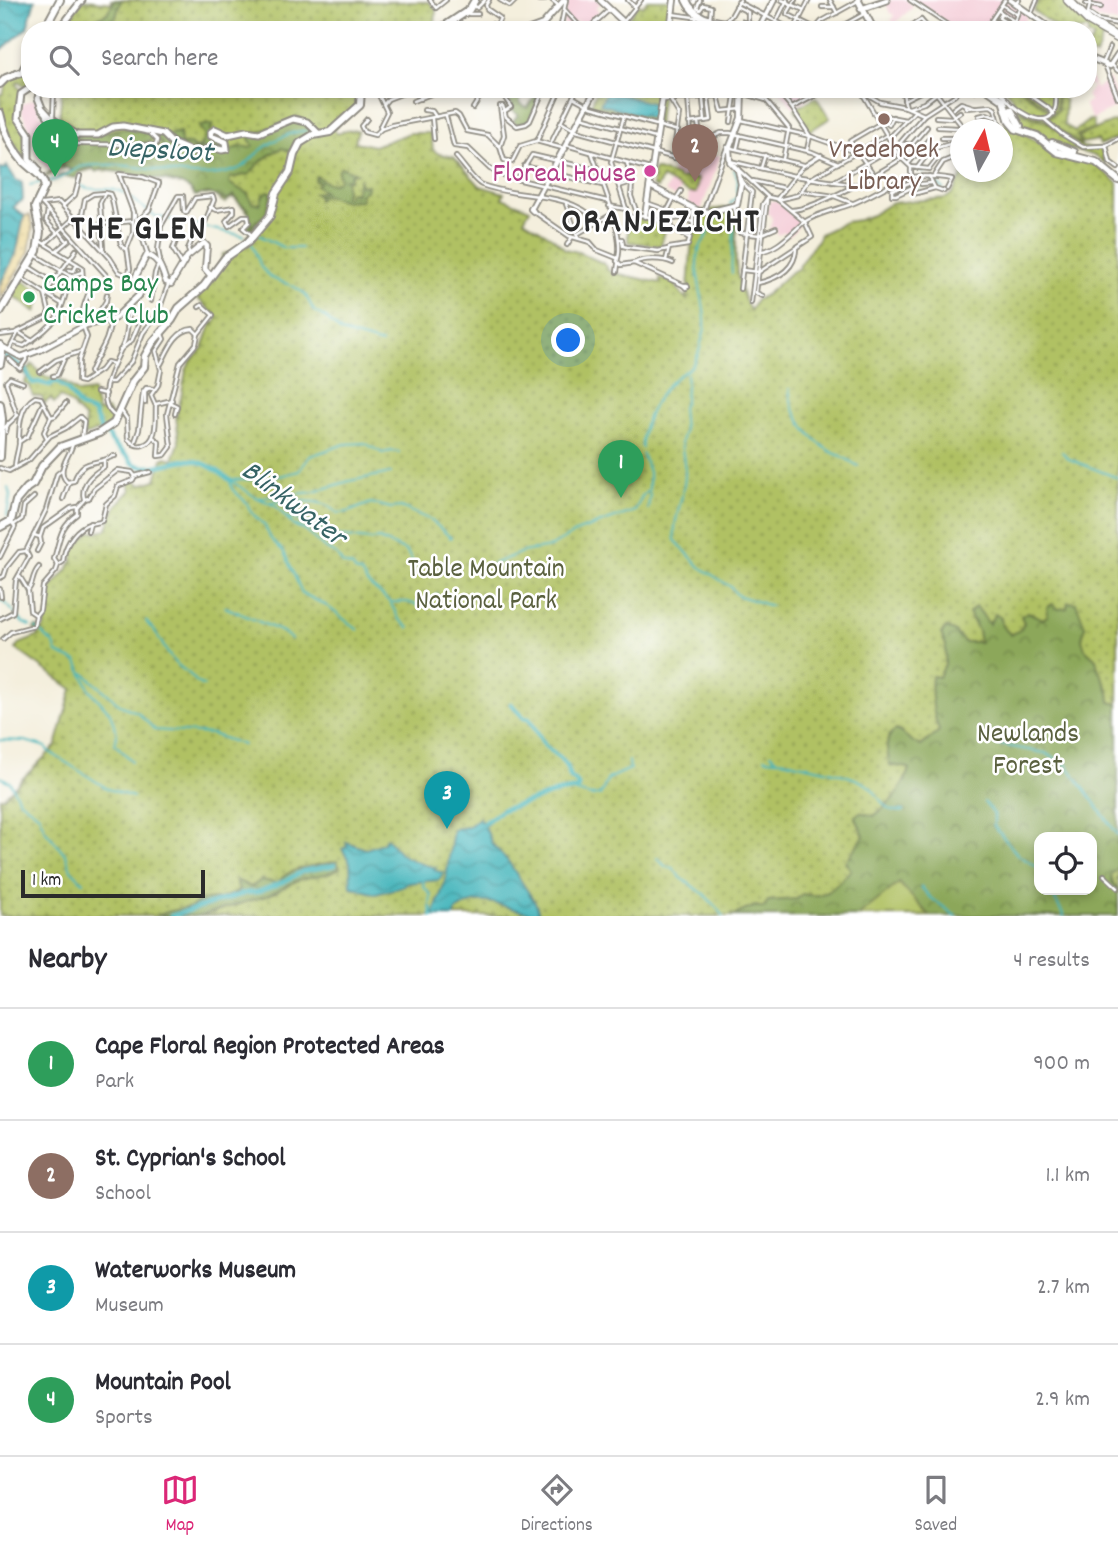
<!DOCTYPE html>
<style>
:root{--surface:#fff;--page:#f2f2f3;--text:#2b2b33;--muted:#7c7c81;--line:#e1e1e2;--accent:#db2777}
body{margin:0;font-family:Dekko,sans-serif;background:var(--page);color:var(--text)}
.controls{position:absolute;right:21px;bottom:21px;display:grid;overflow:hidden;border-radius:14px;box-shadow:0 4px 10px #0003}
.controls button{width:63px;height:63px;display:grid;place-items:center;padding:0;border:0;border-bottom:2px solid var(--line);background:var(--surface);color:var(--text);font:35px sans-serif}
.compass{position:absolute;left:950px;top:119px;width:63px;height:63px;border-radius:50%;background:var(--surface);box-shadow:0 4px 10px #0003;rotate:8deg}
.scale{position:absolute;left:21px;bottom:18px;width:184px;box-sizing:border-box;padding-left:7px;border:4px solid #2b2b2b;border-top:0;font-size:19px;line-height:24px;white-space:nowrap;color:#2b2b2b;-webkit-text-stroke:5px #fff;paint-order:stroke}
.you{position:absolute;left:569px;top:341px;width:24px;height:24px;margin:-18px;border:5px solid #fff;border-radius:50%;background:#1a73e8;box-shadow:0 0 0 10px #1a73e833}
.badge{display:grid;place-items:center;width:46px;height:46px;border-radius:50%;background:var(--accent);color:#fff;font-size:23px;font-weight:700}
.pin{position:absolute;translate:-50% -58px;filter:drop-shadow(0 2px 4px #0008)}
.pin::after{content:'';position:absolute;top:37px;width:24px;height:21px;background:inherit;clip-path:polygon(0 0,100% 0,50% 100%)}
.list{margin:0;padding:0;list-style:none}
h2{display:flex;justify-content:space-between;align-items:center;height:91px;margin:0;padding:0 28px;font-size:30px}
h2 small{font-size:23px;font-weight:400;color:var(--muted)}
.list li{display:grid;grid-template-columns:46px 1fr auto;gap:21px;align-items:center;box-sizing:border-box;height:112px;padding:0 28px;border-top:2px solid var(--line)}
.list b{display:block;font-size:26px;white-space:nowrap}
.list p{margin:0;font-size:23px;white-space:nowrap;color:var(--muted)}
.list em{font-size:23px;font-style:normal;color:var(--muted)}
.icon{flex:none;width:38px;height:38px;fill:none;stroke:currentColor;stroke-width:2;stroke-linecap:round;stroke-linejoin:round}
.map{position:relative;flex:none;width:1118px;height:916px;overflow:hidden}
.search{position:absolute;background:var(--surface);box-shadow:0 4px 10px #0003;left:21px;right:21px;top:21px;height:77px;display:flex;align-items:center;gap:18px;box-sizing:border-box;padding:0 24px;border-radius:28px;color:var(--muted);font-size:26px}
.sheet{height:539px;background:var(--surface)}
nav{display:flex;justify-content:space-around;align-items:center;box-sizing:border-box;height:98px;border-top:2px solid var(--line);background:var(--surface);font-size:19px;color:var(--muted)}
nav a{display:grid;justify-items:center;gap:4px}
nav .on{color:var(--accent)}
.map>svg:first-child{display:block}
.built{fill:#f5cfd9}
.grass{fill:url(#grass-dots);stroke:#6e7648;stroke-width:2;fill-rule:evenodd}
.forest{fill:url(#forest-crowns);stroke:#5c6942;stroke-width:2;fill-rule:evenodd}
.sand{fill:url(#sand-dots);stroke:#8c8264;stroke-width:2}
.garden{fill:#b0c164;stroke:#6e7648;stroke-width:2}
.water{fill:url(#water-waves);stroke:#387074;stroke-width:2}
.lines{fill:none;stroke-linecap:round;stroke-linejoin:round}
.stream{stroke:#46b6bc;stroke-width:2}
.canal{stroke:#46b6bc;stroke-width:3.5}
.river{stroke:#46b6bc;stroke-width:4.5}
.minor-casing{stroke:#908d84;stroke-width:6}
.tertiary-casing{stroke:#908d84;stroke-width:8}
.secondary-casing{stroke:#908d84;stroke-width:9}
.primary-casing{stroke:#908d84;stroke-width:10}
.motorway-casing{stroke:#908d84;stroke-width:11}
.minor{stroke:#fff;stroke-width:2.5}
.tertiary{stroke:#fff;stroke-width:4.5}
.secondary{stroke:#fff;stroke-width:5}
.primary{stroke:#fff;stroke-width:6}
.motorway{stroke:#fff;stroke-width:8}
.primary-bridge-casing{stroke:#908d84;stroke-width:10;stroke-linecap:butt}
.primary-bridge{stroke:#fff;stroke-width:6}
.education-dot{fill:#8d6e63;stroke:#fff;stroke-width:2.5}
.hotel-dot{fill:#d1479c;stroke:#fff;stroke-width:2.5}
.leisure-dot{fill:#2e9e5b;stroke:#fff;stroke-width:2.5}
.labels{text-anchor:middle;stroke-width:5;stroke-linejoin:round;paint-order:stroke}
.education-label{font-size:28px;fill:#785e54;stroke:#fff}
.hotel-label{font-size:28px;fill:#b23c85;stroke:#fff;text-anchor:end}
.leisure-label{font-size:28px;fill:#27864d;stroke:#fff;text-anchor:start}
.park-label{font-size:28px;fill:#5a603f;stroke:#fff}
.water-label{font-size:30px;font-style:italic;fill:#366365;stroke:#fff}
.district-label{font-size:35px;font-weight:bold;letter-spacing:2px;fill:#2b2b2b;stroke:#fff}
</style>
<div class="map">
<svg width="1118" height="916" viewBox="0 0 1118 916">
<defs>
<pattern id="grass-dots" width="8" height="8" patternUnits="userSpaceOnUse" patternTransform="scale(1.75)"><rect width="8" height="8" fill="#b0c164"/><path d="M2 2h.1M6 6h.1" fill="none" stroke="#8f9d53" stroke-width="1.8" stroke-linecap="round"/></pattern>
<pattern id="forest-crowns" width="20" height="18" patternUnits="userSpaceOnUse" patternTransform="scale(1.75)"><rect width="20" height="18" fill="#8ca75a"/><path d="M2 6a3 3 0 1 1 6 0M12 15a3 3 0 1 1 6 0" fill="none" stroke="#73884b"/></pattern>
<pattern id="sand-dots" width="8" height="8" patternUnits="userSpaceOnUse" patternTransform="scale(1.75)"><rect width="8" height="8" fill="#eeda9e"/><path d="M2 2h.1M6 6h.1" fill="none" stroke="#cb8" stroke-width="1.8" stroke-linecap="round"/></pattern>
<pattern id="water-waves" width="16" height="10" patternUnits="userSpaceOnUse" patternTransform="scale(1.75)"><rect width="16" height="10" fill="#46b6bc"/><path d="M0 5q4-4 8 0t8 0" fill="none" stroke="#3b9499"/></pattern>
</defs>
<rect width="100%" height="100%" fill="#fff"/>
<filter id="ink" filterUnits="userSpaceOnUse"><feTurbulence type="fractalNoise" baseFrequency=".0143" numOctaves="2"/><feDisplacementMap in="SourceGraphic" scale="14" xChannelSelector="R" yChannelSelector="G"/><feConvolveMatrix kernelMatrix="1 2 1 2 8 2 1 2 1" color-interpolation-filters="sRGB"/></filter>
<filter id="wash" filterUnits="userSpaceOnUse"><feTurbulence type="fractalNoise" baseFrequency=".00686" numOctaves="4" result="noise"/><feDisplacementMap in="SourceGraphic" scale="28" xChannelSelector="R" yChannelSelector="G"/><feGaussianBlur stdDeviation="1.57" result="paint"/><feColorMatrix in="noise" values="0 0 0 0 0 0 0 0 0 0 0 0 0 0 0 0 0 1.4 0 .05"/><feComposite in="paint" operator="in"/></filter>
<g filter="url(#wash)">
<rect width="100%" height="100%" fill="#f4efdd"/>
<g class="built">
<polygon points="568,0 598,0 601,3 596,8 599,12 597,15 599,17 585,30 576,21 567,28 563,23"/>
<polygon points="893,0 907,0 913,7 894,24 891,19 894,17 892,13 890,14 886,2"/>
<polygon points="912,0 1006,0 1028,14 1020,30 958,30"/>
<polygon points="1102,0 1118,1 1118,23 1098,19 1089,13 1091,4 1101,6"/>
<polygon points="1088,72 1096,89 1109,78 1118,101 1118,106 1092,119 1084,104 1090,101 1086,96 1093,86 1088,85"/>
<polygon points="778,89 807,89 806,100 793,107"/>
<polygon points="31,100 36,100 41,115 54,128 62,160 57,167 47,169 35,153 33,137 21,110 22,104"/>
<polygon points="721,155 701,210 688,205 689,193 681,189 676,197 665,192 670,181 677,184 678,176 672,174 673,159 702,158 703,163 708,162 708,157"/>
<polygon points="770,201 776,201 803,221 789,237 784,232 778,235 775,227 770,229 772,218 767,212"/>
</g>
<g class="grass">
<polygon points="83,0 111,3 111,0 429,2 436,9 435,24 439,29 60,30"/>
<polygon points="647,0 666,0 672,2 669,30 634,30 626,21 639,4 643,6"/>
<polygon points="1038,0 1065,0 1110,37 1102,39 1096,56 1088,53 1088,48 1094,38 1088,35 1088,30 1059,30 1034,11"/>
<path d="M 30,60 L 30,87 L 26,88 L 19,81 L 16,84 L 22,91 L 17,117 L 25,135 L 27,153 L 23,157 L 36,168 C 13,150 1,124 0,94 L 3,94 L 6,84 L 5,80 L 18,75 Z"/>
<path d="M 62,89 L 360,89 L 360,102 L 333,129 L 337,134 L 344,131 L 358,130 L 355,142 L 374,146 L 410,133 L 431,133 L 433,150 L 439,154 L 454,157 L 480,186 L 504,193 L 502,198 L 530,209 L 524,220 L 553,238 L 565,249 L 578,252 L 603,263 L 610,272 L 660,283 L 660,278 L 678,285 L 675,286 L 687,300 L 693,226 L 692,212 L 733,207 C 740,226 734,244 736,263 C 737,281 742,295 750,311 L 756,300 L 766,295 L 790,273 L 799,268 C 803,254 816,247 820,234 L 845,222 L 859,220 L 872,215 L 891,203 L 946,198 L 953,193 L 964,172 L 1002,172 L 1002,130 L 995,129 L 1008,124 L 1053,151 L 1093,163 L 1118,183 L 1118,916 L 0,916 L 0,798 L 4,797 L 56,746 L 72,689 L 16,649 L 19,644 L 39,636 L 34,629 L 36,627 L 43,631 L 49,610 L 51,588 L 67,570 L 73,560 L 73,551 L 89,532 L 97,532 L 106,530 L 116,506 L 131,490 L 129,483 L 136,480 L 140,485 L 156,480 L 162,459 L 166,457 L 173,459 L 179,443 L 176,416 L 181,398 L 186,370 L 191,361 L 203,348 L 212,322 L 214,324 L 218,318 L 196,297 L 220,265 L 223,254 L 237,252 L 258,222 L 233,197 L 225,203 L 212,194 L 204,195 C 184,179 125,172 98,170 L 97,168 L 75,174 L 73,167 L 59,169 L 44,178 L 43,177 L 59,165 L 80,135 L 59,123 ZM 1039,837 L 1092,837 L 1092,890 L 1039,890 Z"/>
<polygon points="597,89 662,89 658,124 591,105"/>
<path d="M 1005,89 L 1020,89 L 1052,113 L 1049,117 C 1034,120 1023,110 1011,103 L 1014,100 Z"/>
<polygon points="1023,89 1054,89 1057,103 1055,111 1053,111"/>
<polygon points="1057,89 1059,97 1065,100 1064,125 1075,131 1089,120 1093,120 1094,128 1077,135 1081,145 1047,120 1058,110"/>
<polygon points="816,97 830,118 810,131 795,109"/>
<polygon points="1012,107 1033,118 1044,120 1081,147 1101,149 1105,163 1095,156 1054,144 1041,132 1023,125"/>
<polygon points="1115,121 1118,129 1118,138 1100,145 1098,140 1082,143 1079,136"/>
<polygon points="654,169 678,176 678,179 688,177 698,179 696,193 689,193 662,178 657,188 652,186"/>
<polygon points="641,216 666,226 661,246 628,242 628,230 635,218"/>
<polygon points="32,364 44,376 64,382 79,393 93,391 98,412 107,410 114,419 108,428 84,436 85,419 74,408 75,407 61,397 54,403 51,398 44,404 42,397 33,396 30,386 24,384 27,377 21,368 22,366 28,370"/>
</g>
<g class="forest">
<polygon points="121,0 116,17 94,30 85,30 94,20 107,13 114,1"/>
<polygon points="537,89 542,90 529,121 518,125 513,121 518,115 511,110 512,105 507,99 508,92 520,98 520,103 527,108 537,94 534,90"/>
<path d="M 290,120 L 303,122 L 313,132 L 302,138 L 292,152 L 282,148 C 271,153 258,162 250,174 L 230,178 L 229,183 L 248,194 L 252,203 L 260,204 L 263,195 L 269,191 L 272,193 L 266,215 L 256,221 L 250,230 L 244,227 L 251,224 L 248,209 L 240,203 L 234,195 L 226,200 L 208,193 L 195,196 L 191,190 L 181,184 L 103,169 L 96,172 L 92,167 L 80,171 L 76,178 L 60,176 L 73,170 L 61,166 L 64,161 L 61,147 L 66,149 L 71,145 L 69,142 L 73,142 L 72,139 L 75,136 C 101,140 127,116 154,137 L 150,141 L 140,144 L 148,154 L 155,150 L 160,152 L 162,144 L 152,133 L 161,135 L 189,152 L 211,148 L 224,152 L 242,146 L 250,148 L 253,145 L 249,139 L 251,135 Z"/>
<path d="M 213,124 L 210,131 L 221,143 L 225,143 L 226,145 L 223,148 C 203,149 180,153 167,135 L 180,132 L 181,144 L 190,144 L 195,148 L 200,147 L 205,136 L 199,126 Z"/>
<path d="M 341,167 L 356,173 L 350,174 L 350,180 L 346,179 L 346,191 L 344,196 L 348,197 L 350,192 L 355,193 L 359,180 L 361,186 L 367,185 L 366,191 L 361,193 L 361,200 L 346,201 L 325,195 L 318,200 L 318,195 L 313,193 L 324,192 L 316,185 L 320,182 L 315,181 L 316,176 C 323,178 327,189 339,180 L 338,171 Z"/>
<path d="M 1068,602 L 1076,603 L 1085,626 L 1082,639 L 1085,649 L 1096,659 L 1098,668 L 1109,691 L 1110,702 L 1118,704 L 1118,868 L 1111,875 L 1113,883 L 1118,890 L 1118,916 L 731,916 L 756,906 L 763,908 L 768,901 L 797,899 L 802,894 C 828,900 834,886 851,870 L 845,862 L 864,836 L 855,816 L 860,812 L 874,816 C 889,804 905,788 909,768 L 890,765 C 887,753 883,736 896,730 C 906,735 911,742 921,746 L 939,731 C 933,713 930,696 932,676 L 939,677 L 945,665 L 946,645 L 941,634 L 946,628 L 954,631 L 964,642 L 980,642 L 978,631 L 969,613 L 976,606 L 989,624 L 995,614 L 1001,618 L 1002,626 L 1011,635 L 1021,629 L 1024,623 L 1021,616 L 1028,612 L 1043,619 L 1048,615 L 1047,607 L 1053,604 L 1058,609 L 1067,608 ZM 1039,837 L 1092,837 L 1092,890 L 1039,890 Z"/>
<path d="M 337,861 L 340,868 L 326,874 L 300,879 L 269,895 L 200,916 L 157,916 L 167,912 L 191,907 L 201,900 L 220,899 L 239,891 L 236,880 L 251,887 L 261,880 L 278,883 C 288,866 319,866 337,861 Z"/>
</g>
<polygon class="sand" points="30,215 33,225 29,253 0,300 0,284 16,254 24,216"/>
<g class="garden">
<polygon points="22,280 43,293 36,312 12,295"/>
<polygon points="899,883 930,916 858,916"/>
</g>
<g class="water">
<polygon points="0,0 35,0 27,28 0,51"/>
<polygon points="607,91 655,104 654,119 600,104"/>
<polygon points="7,166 16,180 22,183 23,200 13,207 24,216 16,254 0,284 0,168 5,169"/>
<path d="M 479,818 L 481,822 L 489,821 L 485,827 L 492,844 L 508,861 L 536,904 L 539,914 C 511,914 484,888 455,912 L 454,916 L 433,916 L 446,879 L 453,829 L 468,827 Z"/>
<path d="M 386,838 C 392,843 393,846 398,851 C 403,858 428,867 436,867 L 434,870 L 444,873 L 439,880 L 408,883 L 402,887 L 376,894 L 351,887 L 350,862 L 342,849 L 347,847 L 346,842 L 366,849 L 383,843 Z"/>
</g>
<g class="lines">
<g class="stream">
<polyline points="919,170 924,173"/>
<polyline points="918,178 919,190"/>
<polyline points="932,180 943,189"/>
<path d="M 46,182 C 58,181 69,173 80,167 C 86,165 94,165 101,165 C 147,162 193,186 238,169 C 246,166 249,161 254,156 C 267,144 290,130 306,131"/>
<path d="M 78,184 C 92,194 111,184 125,194"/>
<polyline points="30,185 42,182"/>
<polyline points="129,197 155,216 244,236"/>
<polyline points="730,204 737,197 738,179 734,169"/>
<path d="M 728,209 C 740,234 729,248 732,273"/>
<polyline points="259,235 284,248 301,248"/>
<polyline points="251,242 261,267 271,278 293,286 305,294 314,311 326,318 341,332 382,344"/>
<path d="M 789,389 C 790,395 791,404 794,410 C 803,429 822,451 842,456"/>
<path d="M 642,448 C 640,427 655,399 669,384 C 683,368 693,374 700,348 C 701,341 704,334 705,327 C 707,297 686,263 705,239 C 710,233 710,224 715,219 C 718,215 724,212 728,209"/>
<polyline points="1062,452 1069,459 1118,478"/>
<polyline points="843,457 858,466"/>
<polyline points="685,469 681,442 684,431 682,407 685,400 687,374"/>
<path d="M 685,471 C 686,497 672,517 675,540 L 700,567 L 731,587 L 737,595 L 771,606"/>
<polyline points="230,480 254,496 276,506 293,525 305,530 324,548 336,554 343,564 353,567 355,571 361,573 367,583 390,602 399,619 409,628"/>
<polyline points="231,480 268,479 299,471 310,456 345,444 365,443 382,453 392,451 399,452"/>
<polyline points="230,481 232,489 247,503 251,512 265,526 271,539 284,552 302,593 327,606 358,630"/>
<polyline points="259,498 314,492 349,481 391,473"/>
<polyline points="270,502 291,500 315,502 325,504 338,513 348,512 371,503 391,508 401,507 431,520 451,538"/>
<polyline points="648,509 650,493"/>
<polyline points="7,516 10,495 8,488"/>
<polyline points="288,518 309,523 338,536 369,540 379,539 406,551 415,565"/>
<polyline points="493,564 522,552 550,547 578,531 635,511 642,496 649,490 649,472 642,453"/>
<polyline points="0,599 12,610"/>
<polyline points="391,602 407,602 420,606 438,594"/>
<polyline points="225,607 283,632 291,639"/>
<polyline points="14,612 23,623 30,626"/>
<path d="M 146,621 C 149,627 153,628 156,633 C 166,650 170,661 187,672 C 194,677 196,684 204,686"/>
<polyline points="36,628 54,644 57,653 77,662 90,690"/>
<polyline points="84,673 98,686"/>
<polyline points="99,686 120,705 137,712 155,730 212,734 243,745"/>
<polyline points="91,691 110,713 117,733 115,744 132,761"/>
<polyline points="0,740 25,741 46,747 48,751 108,789 133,797"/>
<polyline points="996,744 1045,753 1066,764 1118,835"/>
<polyline points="771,754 777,760"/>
<path d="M 765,758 C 772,761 779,759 787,761 C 811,768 843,771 866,784 C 881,793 881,814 903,811"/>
<polyline points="0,777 10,782 19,800 39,815 45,830 66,855 71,870 83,882"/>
<polyline points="573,791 591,796 600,795 608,779 630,769 629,761"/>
<polyline points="984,802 994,814 994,826 1018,855 1039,868"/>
<polyline points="657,858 666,867 673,868 680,877 704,894 724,916"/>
<polyline points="423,881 424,887 431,895 430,905"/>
<polyline points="921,887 930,897 956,916"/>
<polyline points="1050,890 1064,916"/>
</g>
<polyline class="canal" points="431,908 432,916"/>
<g class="river">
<path d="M 3,356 C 9,358 20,364 24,368 C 29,373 29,379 33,383 L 38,382 L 50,385 L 55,381 L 67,389 L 80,407 L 94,413 L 101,430"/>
<path d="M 103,433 L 109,436 C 112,445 119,449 126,455 C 129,457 130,461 133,463 C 147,473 172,461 186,460 C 201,459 220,472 230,480"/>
<polyline points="484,823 502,810 559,792 578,789 578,784 570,777 567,766 560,758 545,746 529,719 524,718 511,704"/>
<polyline points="171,916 246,893 258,892 285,881 303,871 335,865"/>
</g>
</g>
</g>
<g filter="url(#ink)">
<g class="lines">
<defs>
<g id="minor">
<polyline points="430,0 436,8 446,0"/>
<polyline points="489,0 486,5 487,9 500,18 496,27"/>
<polyline points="500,0 510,6 516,0"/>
<polyline points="539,0 544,0"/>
<polyline points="552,0 559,6"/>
<polyline points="628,0 635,7"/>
<polyline points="700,0 697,8 700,10 703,6"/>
<polyline points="782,0 804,10"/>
<polyline points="795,0 787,14 815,28"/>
<polyline points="830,0 837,13"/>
<polyline points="910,0 955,30"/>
<polyline points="1091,0 1088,13 1098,20 1118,24"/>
<polyline points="738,2 793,30"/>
<polyline points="1017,2 1019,0"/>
<polyline points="473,4 477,8 485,0"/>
<polyline points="1086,4 1101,7"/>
<polyline points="703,5 711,7 709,30"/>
<polyline points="1002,5 1016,14"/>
<polyline points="736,6 748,12 748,23"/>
<polyline points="822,7 834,7"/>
<polyline points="565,10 583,30"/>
<polyline points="999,11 1014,21"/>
<polyline points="466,12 469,14 478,14"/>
<polyline points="1002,13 999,18 1007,23"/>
<polyline points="672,14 700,18"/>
<polyline points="1031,14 1037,0"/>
<polyline points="726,20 731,16 740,0"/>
<polyline points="921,20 930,30"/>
<polyline points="992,20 1008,30"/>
<polyline points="595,22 602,30"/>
<polyline points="996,23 994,28 997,30"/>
<polyline points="475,30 492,24 498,30"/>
<polyline points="507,30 510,30"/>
<polyline points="564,30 561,25 566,0"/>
<polyline points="587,30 610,9"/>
<polyline points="617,30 641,0"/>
<polyline points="695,30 696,18"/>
<polyline points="721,30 722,22"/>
<polyline points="772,30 787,0"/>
<polyline points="794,30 809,0"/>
<polyline points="814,30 822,21 858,1"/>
<polyline points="842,30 844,25 864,14"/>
<polyline points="904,30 921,20"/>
<polyline points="985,30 1005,0"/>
<polyline points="1011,30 1020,7"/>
<polyline points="1104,61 1110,47"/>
<polyline points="1111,64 1118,71"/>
<polyline points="1105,65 1118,98"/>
<polyline points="376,89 387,112 380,126 381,129 392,125 455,113 459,116 467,131 488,135 500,147"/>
<polyline points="544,89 530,121 526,124 517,126 506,117 503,106 500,106 504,135 500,147 504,160 512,162 520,146 536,141 566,149"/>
<polyline points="681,89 683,99"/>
<polyline points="692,89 702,90"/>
<polyline points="702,89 705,121"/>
<polyline points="776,89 792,108 810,136"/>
<polyline points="860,89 899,156 911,167 929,169 936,160"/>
<polyline points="881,89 885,89"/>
<polyline points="902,89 906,107"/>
<polyline points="933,89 965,130"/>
<polyline points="970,89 974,91"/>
<path d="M 996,89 C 1004,93 1006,100 1012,105 C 1034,124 1062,129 1055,89"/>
<polyline points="1021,89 1047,107 1054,114"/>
<polyline points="860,90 880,102 906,107 924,115"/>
<polyline points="742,93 766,100 789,128 783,159"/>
<polyline points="718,96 722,111 742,109"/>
<polyline points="573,97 591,107 678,131"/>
<polyline points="688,98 693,158"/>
<polyline points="420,99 421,89"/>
<polyline points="663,100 716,96 722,89"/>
<polyline points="904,100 926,89"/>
<polyline points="413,101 441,90"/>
<polyline points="671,101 679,114 673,158"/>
<polyline points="384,104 388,99 414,89"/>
<polyline points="964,104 967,108 991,106 995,109 997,116 995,117 987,114 979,116"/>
<polyline points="473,108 485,89"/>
<polyline points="792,108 827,89"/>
<polyline points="909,108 924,103 937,93"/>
<polyline points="953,109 961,103 974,107"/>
<polyline points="424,110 432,111 436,117"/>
<polyline points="505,111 511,107 505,98 506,89"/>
<polyline points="874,114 906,120"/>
<polyline points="46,116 62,134 77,144 156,145 157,140 151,134"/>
<polyline points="446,116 454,146 468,148 490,169 508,177 607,201"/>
<polyline points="624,116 611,162 629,218 642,215 661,221 680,218 693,222"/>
<polyline points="887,116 886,122 889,125 893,117"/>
<polyline points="997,116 1000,126"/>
<polyline points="53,117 54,89"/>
<polyline points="581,117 655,138"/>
<polyline points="936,117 952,118 960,112"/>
<polyline points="367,119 361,126 364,132 375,135 381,129"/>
<polyline points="432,119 434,139"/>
<polyline points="1044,119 1063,135 1083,147 1104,146"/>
<polyline points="741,120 810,136 855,152"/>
<polyline points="561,122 576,131 679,159 703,157 698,122"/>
<polyline points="731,122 736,89"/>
<polyline points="689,123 711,120 708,97"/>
<polyline points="879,124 850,141 879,182"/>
<polyline points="938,127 958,128 962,126"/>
<polyline points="981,130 990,124"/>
<polyline points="889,138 915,111"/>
<polyline points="942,138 960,138"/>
<polyline points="537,141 560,89"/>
<polyline points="701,142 721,133 730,133 812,152 838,163"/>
<polyline points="899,144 912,144"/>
<polyline points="550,145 577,89"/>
<polyline points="566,145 650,169"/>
<polyline points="1106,145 1110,162 1118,168"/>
<polyline points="1105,146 1118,139"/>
<polyline points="737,148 740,135"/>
<polyline points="807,150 810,136"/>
<polyline points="907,151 933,149 953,143"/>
<path d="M 592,153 C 600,178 627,238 617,261"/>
<path d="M 456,157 C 462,163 475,183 482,185 C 517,199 569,190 597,221"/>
<polyline points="901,157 927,127"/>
<polyline points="730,161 794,176 856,185"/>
<polyline points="627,163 632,183 631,196 638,216"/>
<polyline points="908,164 929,139"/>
<polyline points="524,166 602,185"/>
<path d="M 911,167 C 910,175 913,180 913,187 L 896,195 L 892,195 L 892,190 L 911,182"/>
<polyline points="761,168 765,155"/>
<polyline points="917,168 930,151"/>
<polyline points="740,171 768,197 777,199 805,222 812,237 759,272 742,270"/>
<polyline points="929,176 935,188 944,191"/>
<polyline points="933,177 943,162 960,155"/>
<polyline points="517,179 532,155 597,170"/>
<polyline points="753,181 784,188"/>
<polyline points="833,182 899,144 924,115 955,95 958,89"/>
<polyline points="921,184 931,183"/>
<polyline points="619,186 632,182"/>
<polyline points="801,191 834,196 852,203"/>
<polyline points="105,193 110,194 112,199 121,245 125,249"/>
<polyline points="913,194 935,188"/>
<polyline points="676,199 681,191"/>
<polyline points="777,199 802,167 821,155"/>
<polyline points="778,200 798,195 810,179 887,135"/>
<polyline points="647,203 667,210"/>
<polyline points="42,204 59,202 110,258 119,272 137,280"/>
<polyline points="566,204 578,238"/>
<polyline points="43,205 107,276"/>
<polyline points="63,206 75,195 80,176"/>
<polyline points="609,206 626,209"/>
<polyline points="734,206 740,233 760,235 776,228"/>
<polyline points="210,207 217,210 234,207 234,212 226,221 229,226 243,216 247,216"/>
<polyline points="48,210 46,221 57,233"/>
<polyline points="704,210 727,147 804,165"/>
<path d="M 791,210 C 814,210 882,172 902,158"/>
<polyline points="533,211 569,236 590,242 597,250 617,258"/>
<polyline points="135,215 148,255"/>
<polyline points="248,216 249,222 243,228 253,236"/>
<polyline points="670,219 672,228 689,238"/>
<polyline points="662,221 673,200"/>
<polyline points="101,224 133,221"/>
<polyline points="80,225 85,199 93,194 105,193"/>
<polyline points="180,230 173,249 182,264"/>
<polyline points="59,231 67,241"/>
<polyline points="579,233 612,214"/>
<polyline points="619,239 622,239 623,246 627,247 658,251 668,249"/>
<path d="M 40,241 L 82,267 L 83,281 L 91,287 C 83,308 78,315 87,337 L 79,360 L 78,381 L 83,382 L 101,370 L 107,362 L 114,364"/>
<polyline points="45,244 74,218"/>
<polyline points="567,245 572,237"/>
<polyline points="103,248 100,203 105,193"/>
<polyline points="56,251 69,240"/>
<path d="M 758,252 C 777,250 789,235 803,223 C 814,214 835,210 849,205 C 895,187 896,169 952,179 L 947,189"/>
<polyline points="190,255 188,249 194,235"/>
<polyline points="37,256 70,276"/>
<polyline points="666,260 669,248 688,245 693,225 693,209"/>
<polyline points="617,261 621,265 634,263 683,285"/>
<path d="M 634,263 C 643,258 663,258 673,263"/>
<polyline points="28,266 67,291"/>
<polyline points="69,270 74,271 77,264"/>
<polyline points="617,272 618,264"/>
<polyline points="70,276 82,272"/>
<polyline points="128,276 130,269 127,248 133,233 133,212 119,174 143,177 159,183 149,210 138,221"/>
<polyline points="21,278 62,304"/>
<path d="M 758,283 C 776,279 795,270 796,249"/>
<polygon points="683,285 687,285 688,287 686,288"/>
<polyline points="740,289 752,192 740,180"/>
<polyline points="45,294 76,250"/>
<polyline points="763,296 756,293 767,200"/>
<polyline points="151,301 155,273 160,260 158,250 161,226 178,196 183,196 184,211 186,213 195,198 213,196 214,200 205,222"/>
<polyline points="751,303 763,204 768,197"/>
<polyline points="92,324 106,301 107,294"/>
<polyline points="20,333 32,341"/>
<polyline points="0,335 15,333 47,317 49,311 45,294"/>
<path d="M 14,343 L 24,346 C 59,321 60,318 70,276"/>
<polyline points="9,350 19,331"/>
<polyline points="120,350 132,340 142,316"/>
<polyline points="9,359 20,369 26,360 26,355"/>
<path d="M 161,364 C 168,351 175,330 193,329 L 198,334"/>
<polyline points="40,372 56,360 82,351"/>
<polyline points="53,376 57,375 65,357"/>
<path d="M 92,376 L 90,372 C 97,354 110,341 110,321"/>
<polyline points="108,382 113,382 131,362 143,333 158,313 168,285"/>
<polyline points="97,392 106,394"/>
<polyline points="145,403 145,391 149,388"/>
<polyline points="171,403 177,406 175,414"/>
<polyline points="155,404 151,395 158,385 161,370 156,351 164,339 161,332"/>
<polyline points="156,404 172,400"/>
<path d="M 121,410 L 127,419 L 128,439 C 132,443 136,447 143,445 C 159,441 155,417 156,404"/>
<polyline points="17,415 6,382 10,378 23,383"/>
<path d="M 115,416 C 91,399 117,361 125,340 C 128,329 128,317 130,306"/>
<polyline points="3,429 18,415"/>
<polyline points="6,432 8,423"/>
<polyline points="153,437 159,442 158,456 165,455 171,447 167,414 180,363 196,344 198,334 213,315 202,305 199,307"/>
<polyline points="47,438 44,432 51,417 55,416 66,403"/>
<polyline points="19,442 28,436 42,405"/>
<path d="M 73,443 C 70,457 55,469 67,482 L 74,481 C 81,462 88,464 104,460 C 108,459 111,456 115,456"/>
<polyline points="134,444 139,430 143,392 146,388 154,389"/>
<path d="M 104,460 L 104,467 C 92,474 80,484 84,499 L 89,498 L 94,489 L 118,470 L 132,472 L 135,476 L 150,472"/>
<path d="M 15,467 C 15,459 18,452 19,444 C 19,428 19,406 35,397 L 41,398 L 51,417"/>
<polyline points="0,468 9,471 29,460 50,436 66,428 80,417 84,421 82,437"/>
<polyline points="63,499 69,483"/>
<polyline points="15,524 22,519 24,506 34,497"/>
<polyline points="88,531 90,523"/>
<polyline points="34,535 40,537 43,528 71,508 76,507"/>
<polyline points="37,551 41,543 40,537"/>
<polyline points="0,557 15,527 11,521"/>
<path d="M 58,565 L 54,559 C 60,540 59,527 77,514 L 77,508 L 85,499"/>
<polyline points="20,577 28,590 30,611 36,615"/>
<polyline points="0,578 4,576 7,567 19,552 26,551"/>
<polyline points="0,589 1,597"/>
<path d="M 28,590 C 34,584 31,576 39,567"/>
<polyline points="0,619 13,612 16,580 29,557 26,551 46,510 57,474 62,470"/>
<path d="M 3,639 L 11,632 L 34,626 L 36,615 L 40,610 L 43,586 L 56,571 L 58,565 L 63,562 C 64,548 72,532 86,525 C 92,522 97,524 102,521 L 106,504 L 115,496 L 118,486 L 133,480 L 135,476"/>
<polyline points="1104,875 1118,888"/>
</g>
<g id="tertiary">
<polyline points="600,0 632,30"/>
<polyline points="1010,0 1053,30"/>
<polyline points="759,29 774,0"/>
<polyline points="527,30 543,24 564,0"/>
<polyline points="670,30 674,0"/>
<polyline points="1088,57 1110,66 1118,54"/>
<polyline points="650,186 699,211 709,212 737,205 741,184 738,170 730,162 729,149 741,118 742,89"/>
<polyline points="533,211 531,209 596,89"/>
<polyline points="645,216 664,89"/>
<path d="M 1,346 L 21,357 L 40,350 L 86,325 L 114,319 L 140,294 L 136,276 L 147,255 C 160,259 162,271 166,282 L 171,284 L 187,257 L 204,243 L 207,246 L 205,269 L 211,276"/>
</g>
<g id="secondary">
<polyline points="858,0 874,30"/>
<polyline points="861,9 887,0"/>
<polyline points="59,30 82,0"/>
<polyline points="30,88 21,94 18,118 29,134 29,159 38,169 36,173"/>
<polyline points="40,89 38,98 42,108 51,118 77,135 98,135 113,127 123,126 163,134 172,143 191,151 200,152 211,147 222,150 227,149 226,142 211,136 211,132 215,129 228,135 246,131 259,133 293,119 307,122 318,133"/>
</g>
<g id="primary">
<path d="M 686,0 C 696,23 721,21 743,26"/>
<polyline points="44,30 60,0"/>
<polyline points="439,30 469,10 475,0"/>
<polyline points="0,84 6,78 22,72 30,57"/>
<polyline points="987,89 1003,100 1010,122 1016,129 1037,136 1057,152 1096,162 1118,180"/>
<polyline points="1011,110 1020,126"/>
<path d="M 0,113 C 3,129 11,147 22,160 C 30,169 42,174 45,186 L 35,207 L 40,232 L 37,251 L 0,312"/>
<polyline points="1052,143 1074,152"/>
<polyline points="0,345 2,352 0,364"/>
<polyline points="0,404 2,419 0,457"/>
<polyline points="0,527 11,521 16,501 27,488 33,484 42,466 60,447 99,433 114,423 133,381 144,367 145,356 153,342 172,320 179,308 204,286 225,258 248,242 270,216 276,193 290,172 294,155 300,143 313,135 330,132 360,105 361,89"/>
</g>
<polyline id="motorway" points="1068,0 1090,22 1118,38"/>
</defs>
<use href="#minor" class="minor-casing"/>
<use href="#tertiary" class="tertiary-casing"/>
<use href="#secondary" class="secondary-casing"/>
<use href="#primary" class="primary-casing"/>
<use href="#motorway" class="motorway-casing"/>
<use href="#minor" class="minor"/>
<use href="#tertiary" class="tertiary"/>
<use href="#secondary" class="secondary"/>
<use href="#primary" class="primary"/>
<use href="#motorway" class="motorway"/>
<defs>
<polyline id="primary-bridge" points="740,23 763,30"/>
</defs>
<use href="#primary-bridge" class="primary-bridge-casing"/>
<use href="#primary-bridge" class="primary-bridge"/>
</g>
</g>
<circle class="education-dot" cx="884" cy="119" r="7"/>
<circle class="hotel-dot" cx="650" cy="171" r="7"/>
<circle class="leisure-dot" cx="29" cy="297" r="7"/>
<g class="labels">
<g class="education-label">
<text x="884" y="157">Vredehoek<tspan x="884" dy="32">Library</tspan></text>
</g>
<g class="hotel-label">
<text x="636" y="181">Floreal House</text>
</g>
<g class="leisure-label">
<text x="43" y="291">Camps Bay<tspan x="43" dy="32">Cricket Club</tspan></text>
</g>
<g class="park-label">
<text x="486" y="576">Table Mountain<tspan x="486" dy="32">National Park</tspan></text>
<text x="1028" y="741">Newlands<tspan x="1028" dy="32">Forest</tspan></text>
</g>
<g class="water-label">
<text transform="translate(160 148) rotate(3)" y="10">Diepsloot</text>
<text transform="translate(295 502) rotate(37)" y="10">Blinkwater</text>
</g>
<g class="district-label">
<text x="661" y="231">ORANJEZICHT</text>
<text x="139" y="238">THE GLEN</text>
</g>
</g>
</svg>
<div class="controls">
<button><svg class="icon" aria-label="locate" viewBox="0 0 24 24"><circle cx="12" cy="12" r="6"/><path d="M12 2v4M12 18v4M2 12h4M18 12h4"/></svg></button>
</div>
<svg class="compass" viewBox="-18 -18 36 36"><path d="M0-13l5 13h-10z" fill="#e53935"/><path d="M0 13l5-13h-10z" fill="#7c7c81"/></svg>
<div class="scale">1 km</div>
<div class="you"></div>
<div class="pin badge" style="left:621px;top:498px;background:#2e9e5b">1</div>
<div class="pin badge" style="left:695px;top:182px;background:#8d6e63">2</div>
<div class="pin badge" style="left:447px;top:829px;background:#0f9aa8">3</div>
<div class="pin badge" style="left:55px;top:177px;background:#2e9e5b">4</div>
<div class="search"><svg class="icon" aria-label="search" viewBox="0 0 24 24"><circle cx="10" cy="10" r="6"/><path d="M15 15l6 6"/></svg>Search here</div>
</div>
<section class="sheet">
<h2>Nearby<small>4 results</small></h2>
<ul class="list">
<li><span class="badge" style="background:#2e9e5b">1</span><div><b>Cape Floral Region Protected Areas</b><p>Park</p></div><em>900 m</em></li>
<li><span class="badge" style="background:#8d6e63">2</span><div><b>St. Cyprian's School</b><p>School</p></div><em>1.1 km</em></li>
<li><span class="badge" style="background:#0f9aa8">3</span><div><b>Waterworks Museum</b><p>Museum</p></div><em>2.7 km</em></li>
<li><span class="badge" style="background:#2e9e5b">4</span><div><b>Mountain Pool</b><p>Sports</p></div><em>2.9 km</em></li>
</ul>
</section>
<nav>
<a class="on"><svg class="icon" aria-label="map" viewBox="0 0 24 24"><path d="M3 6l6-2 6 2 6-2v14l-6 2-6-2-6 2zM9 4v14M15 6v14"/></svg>Map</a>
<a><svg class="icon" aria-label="directions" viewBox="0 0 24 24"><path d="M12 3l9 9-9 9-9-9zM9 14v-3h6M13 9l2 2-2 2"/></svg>Directions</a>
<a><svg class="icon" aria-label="saved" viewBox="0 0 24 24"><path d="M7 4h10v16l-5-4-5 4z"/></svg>Saved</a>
</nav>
